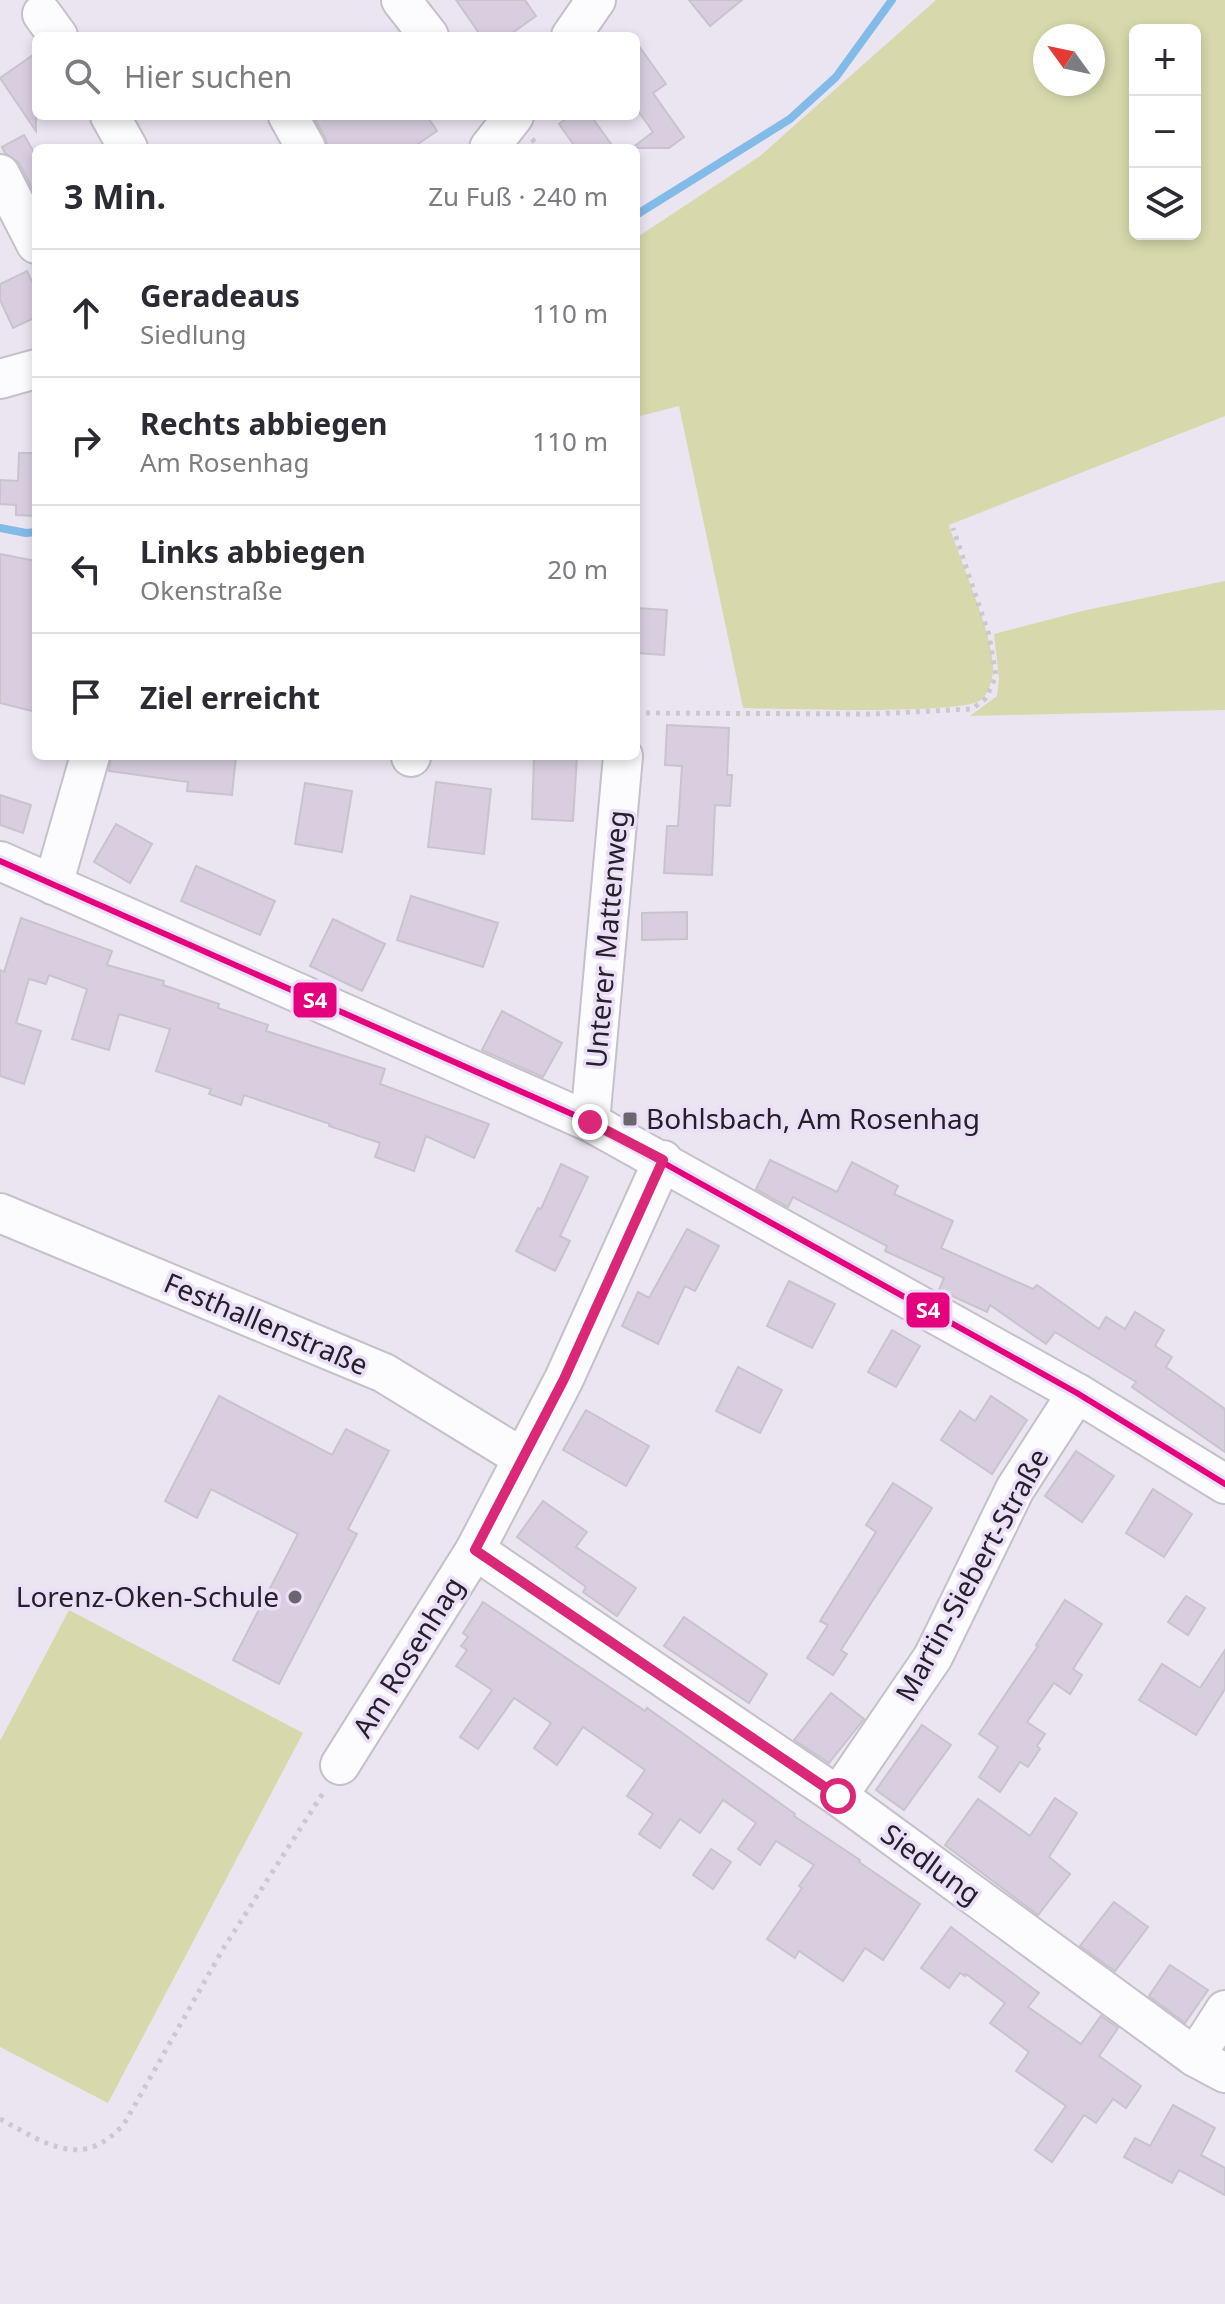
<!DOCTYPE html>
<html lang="de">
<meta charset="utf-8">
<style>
:root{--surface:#fff;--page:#f7f7f7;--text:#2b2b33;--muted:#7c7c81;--line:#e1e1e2}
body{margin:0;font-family:"Noto Sans",sans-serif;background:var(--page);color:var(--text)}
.controls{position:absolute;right:24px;top:24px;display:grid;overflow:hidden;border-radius:12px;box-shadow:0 4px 12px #0003}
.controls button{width:72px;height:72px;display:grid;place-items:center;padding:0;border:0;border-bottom:2px solid var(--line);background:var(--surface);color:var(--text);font:40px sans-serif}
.compass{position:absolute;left:1033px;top:24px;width:72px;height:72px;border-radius:50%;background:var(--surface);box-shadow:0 4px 12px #0003;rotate:303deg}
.stop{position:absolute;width:24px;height:24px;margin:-18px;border:6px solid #db2777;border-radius:50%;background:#fff}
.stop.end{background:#db2777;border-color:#fff;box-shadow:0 2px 8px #0008}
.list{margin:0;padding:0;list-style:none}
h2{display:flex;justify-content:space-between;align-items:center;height:104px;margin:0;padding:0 32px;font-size:34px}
h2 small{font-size:26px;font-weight:400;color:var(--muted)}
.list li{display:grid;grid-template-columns:52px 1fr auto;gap:24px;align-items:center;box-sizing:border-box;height:128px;padding:0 32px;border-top:2px solid var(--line)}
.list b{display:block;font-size:30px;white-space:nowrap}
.list p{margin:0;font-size:26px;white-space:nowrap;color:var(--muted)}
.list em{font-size:26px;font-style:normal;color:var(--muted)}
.icon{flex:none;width:44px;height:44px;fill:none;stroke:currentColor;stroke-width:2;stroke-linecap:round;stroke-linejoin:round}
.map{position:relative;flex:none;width:1225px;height:2304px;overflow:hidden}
.search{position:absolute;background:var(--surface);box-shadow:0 4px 12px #0003;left:32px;top:32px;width:608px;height:88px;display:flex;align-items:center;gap:20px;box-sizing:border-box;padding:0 28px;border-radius:12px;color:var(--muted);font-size:30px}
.panel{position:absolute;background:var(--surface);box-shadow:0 4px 12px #0003;left:32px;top:144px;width:608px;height:616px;border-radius:12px}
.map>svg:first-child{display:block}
.green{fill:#d7d9ac;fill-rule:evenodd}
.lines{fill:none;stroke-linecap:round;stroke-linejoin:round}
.stream{stroke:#82bae8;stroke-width:8}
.building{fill:#d8cee0;stroke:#c8c3cd;stroke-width:2}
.minor-casing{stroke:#c5c0ca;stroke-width:42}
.path{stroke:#ccc9ce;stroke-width:5;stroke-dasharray:4 6;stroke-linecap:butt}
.minor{stroke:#fcfbfd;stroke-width:38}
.bus-1-casing{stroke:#ebdff7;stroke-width:12}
.bus-1{stroke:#e5007d;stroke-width:6}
.route{stroke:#db2777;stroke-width:10}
.poi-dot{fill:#6a656f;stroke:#ebdff7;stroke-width:3}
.labels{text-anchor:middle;stroke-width:7;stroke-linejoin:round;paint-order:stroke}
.street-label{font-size:28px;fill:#252029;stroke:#ebdff7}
.poi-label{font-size:28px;fill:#252029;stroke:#ebdff7;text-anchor:start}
.line-badge{stroke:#ebdff7;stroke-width:3}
.badge-label{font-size:22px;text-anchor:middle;font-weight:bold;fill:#fff}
</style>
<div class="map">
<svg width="1225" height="2304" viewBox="0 0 1225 2304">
<rect width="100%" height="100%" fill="#ebe5f1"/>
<g class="green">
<path d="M 936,0 L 1225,0 L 1225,416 L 949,525 C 960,562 995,637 993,672 C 992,681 988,694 981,700 C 961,715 779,709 743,708 L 679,406 L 636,417 L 636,238 L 760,156 ZM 1135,30 L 1195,30 L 1195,234 L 1135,234 ZM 1045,36 L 1093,36 L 1093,84 L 1045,84 Z"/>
<polygon points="1225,581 1225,710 970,716 997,696 999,678 994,634 1082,611"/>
<polygon points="69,1610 303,1733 108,2103 0,2047 0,1741"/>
</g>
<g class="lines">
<g class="stream">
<polyline points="636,215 790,119 836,77 892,0"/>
<polyline points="0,528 26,533 36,532"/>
</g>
</g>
<g class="building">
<polygon points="456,0 525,0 536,16 508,36 481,36"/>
<polygon points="689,0 742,0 710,26"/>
<polygon points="636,42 666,84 653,93 684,137 669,148 632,148 653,132 636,108"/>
<polygon points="36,53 36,131 0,78"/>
<polygon points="313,116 427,116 437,131 412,148 328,148 325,137"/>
<polygon points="569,116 591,116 614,148 576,148 559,124"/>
<polygon points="24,135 36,156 36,196 19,163 5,153 2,147"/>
<polygon points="27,271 36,290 36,317 13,328 0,300 0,284"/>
<polygon points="19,453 36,453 36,516 16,515 16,505 0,504 0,480 18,481"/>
<polygon points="0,554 36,561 36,712 0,703"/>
<polygon points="636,608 667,610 664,655 636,653"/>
<polygon points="667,725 729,728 727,775 732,775 730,806 715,805 712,875 664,873 667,826 678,826 682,766 665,765"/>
<polygon points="111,756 236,756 232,795 187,791 188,782 109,771"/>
<polygon points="534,756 577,756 573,821 532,819"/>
<polygon points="436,782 491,789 484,854 428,847"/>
<polygon points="305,783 352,791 342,852 295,844"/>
<polygon points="0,795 31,805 23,833 0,825"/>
<polygon points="116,824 152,844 130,883 94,862"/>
<polygon points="196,866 275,901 260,935 181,901"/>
<polygon points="411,896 498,923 483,967 397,940"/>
<polygon points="687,912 687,939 642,940 642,913"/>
<polygon points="21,918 112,951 107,965 164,981 163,985 219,1004 218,1008 268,1025 266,1031 385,1069 380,1084 489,1124 474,1158 426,1136 414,1171 375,1157 380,1143 329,1126 330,1124 244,1095 241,1105 209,1094 211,1089 156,1071 170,1029 119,1014 109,1050 72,1039 87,989 49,975 46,984 29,979 16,1023 41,1031 24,1084 0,1076 0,970 4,972"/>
<polygon points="333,919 385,944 362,991 310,966"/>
<polygon points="502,1011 562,1043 543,1077 482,1050"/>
<polygon points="770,1160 837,1192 852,1162 898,1186 894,1194 953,1221 941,1248 1033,1289 1037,1285 1099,1329 1106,1317 1125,1329 1135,1312 1164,1330 1155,1346 1172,1357 1166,1367 1225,1409 1225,1452 1132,1387 1136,1382 1055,1332 1046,1344 990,1305 987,1312 939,1290 944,1278 885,1251 887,1246 793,1197 788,1207 756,1189"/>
<polygon points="561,1164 588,1177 560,1236 570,1241 555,1271 516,1251 538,1208 541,1209"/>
<polygon points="687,1229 719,1246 695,1291 685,1286 658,1344 622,1326 638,1292 649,1298"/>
<polygon points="789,1281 835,1304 812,1348 767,1326"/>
<polygon points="892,1330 920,1346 896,1387 868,1372"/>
<polygon points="738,1367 782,1390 760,1433 716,1411"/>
<polygon points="219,1396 332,1455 346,1429 389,1451 348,1529 357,1534 279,1684 233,1660 298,1534 211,1489 197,1518 165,1501"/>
<polygon points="991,1396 1027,1420 992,1474 941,1440 960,1411 975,1421"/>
<polygon points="586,1410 649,1446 626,1486 563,1450"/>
<polygon points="1076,1451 1114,1476 1082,1522 1045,1496"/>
<polygon points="893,1483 932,1508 841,1650 847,1654 833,1675 807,1658 828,1625 820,1621 876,1532 866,1525"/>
<polygon points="1153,1489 1192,1514 1164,1557 1126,1533"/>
<polygon points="543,1501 587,1532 576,1547 636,1588 617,1616 583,1592 586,1587 517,1537"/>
<polygon points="1186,1596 1205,1608 1188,1635 1168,1622"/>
<polygon points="1065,1600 1102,1624 1073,1669 1082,1675 1070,1694 1054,1683 1027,1722 1045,1734 1037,1746 1040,1749 1028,1767 1020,1762 1000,1792 979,1777 998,1747 979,1734 1038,1646 1036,1645"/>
<polygon points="483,1602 645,1711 647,1708 681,1732 795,1814 794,1816 860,1860 859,1862 920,1904 883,1960 865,1948 843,1981 799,1951 795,1958 767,1939 802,1888 799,1886 814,1865 776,1841 760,1865 738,1849 756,1823 723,1800 700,1833 680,1819 660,1848 639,1834 653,1814 627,1796 645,1770 583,1727 557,1765 534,1748 551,1723 514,1698 478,1749 460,1737 492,1690 456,1666 467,1650 461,1646 468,1637 463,1633"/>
<polygon points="684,1617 767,1674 749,1703 664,1646"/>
<polygon points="1225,1650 1225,1689 1196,1735 1139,1700 1162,1664 1200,1688"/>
<polygon points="831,1693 864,1719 829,1763 794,1740"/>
<polygon points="922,1725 951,1745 904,1810 876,1790"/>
<polygon points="1055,1798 1077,1813 1049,1857 1070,1874 1038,1915 945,1845 978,1799 1030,1836"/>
<polygon points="711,1849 731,1862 713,1889 693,1875"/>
<polygon points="1114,1902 1148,1927 1115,1971 1080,1946"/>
<polygon points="951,1927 1039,1993 1028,2007 1081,2044 1101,2016 1118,2028 1099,2056 1141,2086 1126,2108 1113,2099 1096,2123 1084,2115 1052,2162 1035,2150 1066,2106 1016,2071 1029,2052 990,2023 1005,2003 966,1974 965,1976 960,1973 949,1988 921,1968"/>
<polygon points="1170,1965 1208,1990 1185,2023 1149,1996"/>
<polygon points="1173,2105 1215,2128 1201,2155 1225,2168 1225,2195 1179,2170 1172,2183 1124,2157 1135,2138 1150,2146"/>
</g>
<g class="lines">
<defs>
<g id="minor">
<polyline points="401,0 429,36"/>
<polyline points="42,14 58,36"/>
<polyline points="571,36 596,0"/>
<polyline points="110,116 128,148"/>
<polyline points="288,116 306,148"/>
<polyline points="489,148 514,116"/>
<polyline points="0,174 36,244"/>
<polyline points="0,379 36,369"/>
<polyline points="411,757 411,756"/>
<polyline points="0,861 590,1122 1077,1393 1225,1484"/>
<polyline points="53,885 90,756"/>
<polyline points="590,1122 623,756"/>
<polyline points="0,1213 384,1373 521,1457"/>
<polyline points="475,1550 838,1796 1195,2057 1225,2073"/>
<polyline points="340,1765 475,1550 564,1379 663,1160"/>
<polyline points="838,1796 933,1657 1015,1489 1077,1393"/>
<polyline points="1195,2057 1225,2010"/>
</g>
</defs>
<use href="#minor" class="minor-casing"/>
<g class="path">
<polyline points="532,139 540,148"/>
<polyline points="636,713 873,714 972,709 986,698 996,676 989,635 953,528"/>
<path d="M 0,2119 C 47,2144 82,2171 124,2124 L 223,1949 L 325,1790"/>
</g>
<use href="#minor" class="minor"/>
<defs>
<polyline id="bus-1" points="0,861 590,1122 1077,1393 1225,1484"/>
</defs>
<use href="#bus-1" class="bus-1-casing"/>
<use href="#bus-1" class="bus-1"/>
</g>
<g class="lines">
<polyline class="route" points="590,1122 663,1160 564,1379 475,1550 838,1796"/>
</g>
<g class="poi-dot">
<rect x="622" y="1111" width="16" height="16" rx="4"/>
<circle cx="295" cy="1597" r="8"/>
</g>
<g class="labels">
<g class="street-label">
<text transform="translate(607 939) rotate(-85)" y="10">Unterer Mattenweg</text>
<text transform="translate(266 1324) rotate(23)" y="10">Festhallenstraße</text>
<text transform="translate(972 1575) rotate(-61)" y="10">Martin-Siebert-Straße</text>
<text transform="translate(408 1657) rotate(-58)" y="10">Am Rosenhag</text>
<text transform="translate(931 1864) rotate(36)" y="10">Siedlung</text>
</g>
<g class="poi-label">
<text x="646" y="1129">Bohlsbach, Am Rosenhag</text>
<text x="279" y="1607" text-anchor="end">Lorenz-Oken-Schule</text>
</g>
</g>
<g class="line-badge">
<rect x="292" y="981" width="46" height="38" rx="8" fill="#e5007d"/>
<rect x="905" y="1291" width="46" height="38" rx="8" fill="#e5007d"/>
</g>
<g class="badge-label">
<text x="315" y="1008">S4</text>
<text x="928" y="1318">S4</text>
</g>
</svg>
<div class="controls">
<button>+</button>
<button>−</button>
<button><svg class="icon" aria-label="layers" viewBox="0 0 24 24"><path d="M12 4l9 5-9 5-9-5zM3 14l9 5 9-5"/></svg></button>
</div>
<svg class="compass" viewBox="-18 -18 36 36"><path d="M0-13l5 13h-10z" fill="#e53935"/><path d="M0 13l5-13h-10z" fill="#7c7c81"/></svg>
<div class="stop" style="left:838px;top:1796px"></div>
<div class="stop end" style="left:590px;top:1122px"></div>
<div class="search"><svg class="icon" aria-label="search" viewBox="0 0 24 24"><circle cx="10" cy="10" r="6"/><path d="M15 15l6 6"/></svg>Hier suchen</div>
<section class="panel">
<h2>3 Min.<small>Zu Fuß · 240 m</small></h2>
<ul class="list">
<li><svg class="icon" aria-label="ahead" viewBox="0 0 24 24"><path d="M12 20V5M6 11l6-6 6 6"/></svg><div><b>Geradeaus</b><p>Siedlung</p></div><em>110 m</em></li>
<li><svg class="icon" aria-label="right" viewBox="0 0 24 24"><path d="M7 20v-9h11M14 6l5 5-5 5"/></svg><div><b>Rechts abbiegen</b><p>Am Rosenhag</p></div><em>110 m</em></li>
<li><svg class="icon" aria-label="left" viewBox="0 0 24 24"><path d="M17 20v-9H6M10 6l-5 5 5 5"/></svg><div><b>Links abbiegen</b><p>Okenstraße</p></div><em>20 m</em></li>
<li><svg class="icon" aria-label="arrive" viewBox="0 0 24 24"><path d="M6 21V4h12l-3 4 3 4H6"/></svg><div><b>Ziel erreicht</b></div></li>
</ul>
</section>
</div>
